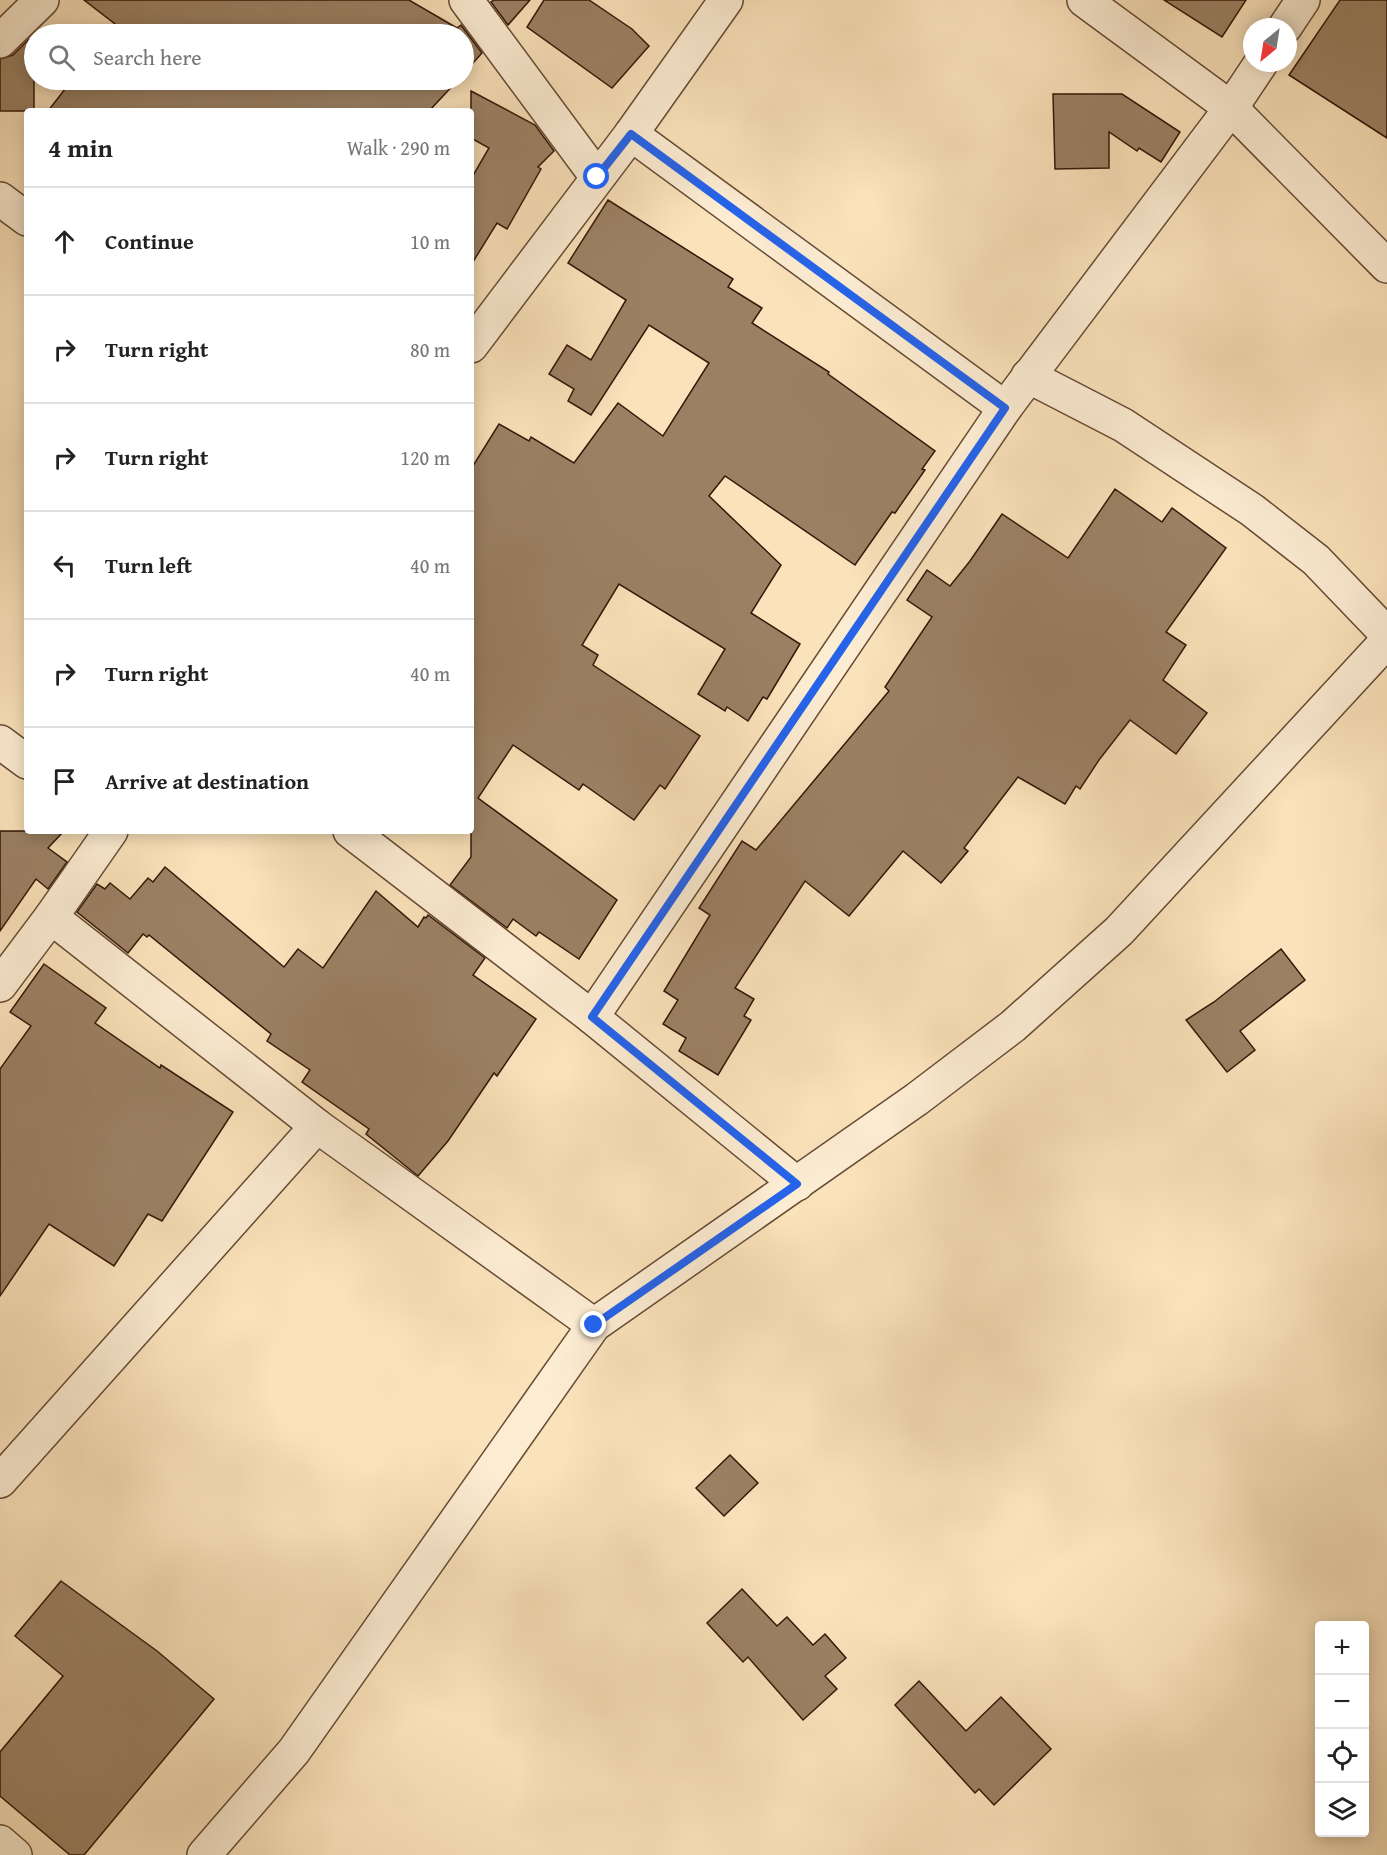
<!DOCTYPE html>
<meta charset="utf-8">
<style>
:root{--surface:#fff;--page:#f6f6f6;--text:#222;--muted:#767676;--line:#e0e0e0}
body{margin:0;font-family:"Gentium Book Plus",serif;background:var(--page);color:var(--text)}
.controls{position:absolute;right:18px;bottom:18px;display:grid;overflow:hidden;border-radius:6px;box-shadow:0 3px 15px #0003}
.controls button{width:54px;height:54px;display:grid;place-items:center;padding:0;border:0;border-bottom:2px solid var(--line);background:var(--surface);color:var(--text);font:30px sans-serif}
.compass{position:absolute;left:1243px;top:18px;width:54px;height:54px;border-radius:50%;background:var(--surface);box-shadow:0 3px 15px #0003;rotate:210deg}
.stop{position:absolute;width:18px;height:18px;margin:-14px;border:4px solid #2563eb;border-radius:50%;background:#fff}
.stop.end{background:#2563eb;border-color:#fff;box-shadow:0 2px 6px #0008}
.list{margin:0;padding:0;list-style:none}
h2{display:flex;justify-content:space-between;align-items:center;height:78px;margin:0;padding:0 24px;font-size:26px}
h2 small{font-size:20px;font-weight:400;color:var(--muted)}
.list li{display:grid;grid-template-columns:39px 1fr auto;gap:18px;align-items:center;box-sizing:border-box;height:108px;padding:0 24px;border-top:2px solid var(--line)}
.list b{display:block;font-size:22px;white-space:nowrap}
.list em{font-size:20px;font-style:normal;color:var(--muted)}
.icon{flex:none;width:33px;height:33px;fill:none;stroke:currentColor;stroke-width:2;stroke-linecap:round;stroke-linejoin:round}
.map{position:relative;flex:none;width:1387px;height:1855px;overflow:hidden}
.search{position:absolute;background:var(--surface);box-shadow:0 3px 15px #0003;left:24px;top:24px;width:450px;height:66px;display:flex;align-items:center;gap:15px;box-sizing:border-box;padding:0 21px;border-radius:33px;color:var(--muted);font-size:22px}
.panel{position:absolute;background:var(--surface);box-shadow:0 3px 15px #0003;left:24px;top:108px;width:450px;height:726px;border-radius:6px}
.map>svg:first-child{display:block}
.building{fill:#9b8164;stroke:#341707;stroke-width:1.5}
.lines{fill:none;stroke-linecap:round;stroke-linejoin:round}
.street-casing{stroke:#664a34;stroke-width:36}
.street{stroke:#fcecd2;stroke-width:33}
.route{stroke:#2563eb;stroke-width:8}
</style>
<div class="map">
<svg width="1387" height="1855" viewBox="0 0 1387 1855">
<rect width="100%" height="100%" fill="#fae2ba"/>
<filter id="stains"><feTurbulence type="fractalNoise" baseFrequency=".00333" numOctaves="4"/><feColorMatrix values="0 0 0 0 .2 0 0 0 0 .09 0 0 0 0 .02 0 0 0 .5 -.17"/></filter>
<radialGradient id="worn" r=".72"><stop offset=".6" stop-color="#630" stop-opacity="0"/><stop offset="1" stop-color="#630" stop-opacity=".3"/></radialGradient>
<g class="building">
<polygon points="84,0 409,0 457,28 461,25 482,53 464,73 464,34 107,34 115,24"/>
<polygon points="494,0 530,0 508,25 491,2"/>
<polygon points="544,0 589,0 632,29 649,46 612,88 527,27"/>
<polygon points="1164,0 1246,0 1222,37"/>
<polygon points="1340,0 1387,0 1387,138 1289,75"/>
<polygon points="29,39 34,45 34,111 0,111 0,59 13,55"/>
<polygon points="72,80 458,80 429,111 48,111"/>
<polygon points="471,91 535,125 554,151 538,167 541,169 507,229 497,223 471,265 471,179 489,148 471,138"/>
<polygon points="1053,94 1122,94 1180,132 1161,162 1139,148 1137,151 1109,132 1109,168 1055,169"/>
<polygon points="608,200 733,279 728,287 762,308 752,323 829,372 828,374 935,451 922,469 925,470 895,513 892,512 855,565 725,476 709,496 781,565 751,613 800,644 767,699 763,697 748,721 727,707 725,711 698,694 725,649 619,584 582,645 598,655 593,665 700,736 665,789 660,785 634,820 583,784 579,790 513,745 478,798 617,900 579,959 539,932 536,936 513,919 507,928 450,885 471,857 471,469 499,424 529,441 531,437 574,463 618,403 663,436 709,363 649,325 591,415 568,401 574,389 549,374 567,345 591,360 626,300 568,263"/>
<polygon points="1115,489 1162,522 1172,508 1226,548 1166,632 1186,645 1163,680 1207,713 1176,754 1130,720 1099,760 1080,789 1076,786 1065,804 1018,777 964,848 968,851 941,883 903,851 849,916 805,881 735,988 754,999 744,1016 751,1020 718,1075 679,1051 686,1038 663,1024 678,1000 664,991 710,915 699,908 742,841 756,850 889,691 885,687 932,617 907,600 927,570 950,586 970,561 1002,514 1068,558"/>
<polygon points="0,831 64,831 48,848 67,862 48,889 36,879 0,931"/>
<polygon points="165,867 284,967 298,949 323,968 376,891 418,927 424,917 426,918 428,915 485,958 473,975 536,1019 497,1076 494,1073 448,1141 418,1176 366,1134 369,1129 302,1082 310,1070 267,1041 271,1034 149,935 147,937 143,934 128,953 77,912 97,884 105,889 110,883 130,899 148,878 153,882"/>
<polygon points="1281,949 1305,980 1240,1031 1255,1050 1227,1072 1186,1020 1214,1002"/>
<polygon points="44,964 106,1008 95,1023 160,1068 161,1065 233,1112 162,1221 148,1214 114,1266 49,1224 0,1296 0,1069 31,1026 10,1012"/>
<polygon points="730,1455 758,1483 724,1516 696,1488"/>
<polygon points="61,1581 157,1651 214,1699 84,1855 70,1855 0,1796 0,1752 63,1676 15,1636"/>
<polygon points="742,1589 777,1626 787,1617 813,1645 825,1634 846,1658 825,1676 837,1689 803,1720 748,1657 743,1662 707,1623"/>
<polygon points="919,1681 966,1731 1001,1697 1051,1749 994,1805 979,1789 975,1793 895,1705"/>
</g>
<g class="lines">
<defs>
<g id="street">
<polyline points="466,0 597,177"/>
<polyline points="1084,0 1231,108 1387,266"/>
<polyline points="1285,27 1303,0"/>
<polyline points="0,41 42,0"/>
<polyline points="631,134 1005,408"/>
<polyline points="0,199 27,219"/>
<polyline points="471,346 631,134 726,0"/>
<polyline points="1028,376 1123,425 1252,510 1316,560 1387,634"/>
<polyline points="0,742 27,762"/>
<polyline points="350,831 592,1017 797,1184"/>
<polyline points="51,917 317,1126 594,1325"/>
<polyline points="0,985 51,917 111,831"/>
<polyline points="592,1017 1005,408 1231,108 1261,63"/>
<polyline points="0,1481 317,1126"/>
<polyline points="0,1842 15,1855"/>
<polyline points="204,1855 294,1751 594,1325 917,1099 1013,1026 1119,931 1387,641"/>
</g>
</defs>
<use href="#street" class="street-casing"/>
<use href="#street" class="street"/>
</g>
<g class="lines">
<polyline class="route" points="594,1325 797,1184 592,1017 1005,408 631,134 597,177"/>
</g>
<rect width="100%" height="100%" filter="url(#stains)"/>
<rect width="100%" height="100%" fill="url(#worn)"/>
</svg>
<div class="controls">
<button>+</button>
<button>−</button>
<button><svg class="icon" aria-label="locate" viewBox="0 0 24 24"><circle cx="12" cy="12" r="6"/><path d="M12 2v4M12 18v4M2 12h4M18 12h4"/></svg></button>
<button><svg class="icon" aria-label="layers" viewBox="0 0 24 24"><path d="M12 4l9 5-9 5-9-5zM3 14l9 5 9-5"/></svg></button>
</div>
<svg class="compass" viewBox="-18 -18 36 36"><path d="M0-13l5 13h-10z" fill="#e53935"/><path d="M0 13l5-13h-10z" fill="#767676"/></svg>
<div class="stop" style="left:597px;top:177px"></div>
<div class="stop end" style="left:594px;top:1325px"></div>
<div class="search"><svg class="icon" aria-label="search" viewBox="0 0 24 24"><circle cx="10" cy="10" r="6"/><path d="M15 15l6 6"/></svg>Search here</div>
<section class="panel">
<h2>4 min<small>Walk · 290 m</small></h2>
<ul class="list">
<li><svg class="icon" aria-label="ahead" viewBox="0 0 24 24"><path d="M12 20V5M6 11l6-6 6 6"/></svg><div><b>Continue</b></div><em>10 m</em></li>
<li><svg class="icon" aria-label="right" viewBox="0 0 24 24"><path d="M7 20v-9h11M14 6l5 5-5 5"/></svg><div><b>Turn right</b></div><em>80 m</em></li>
<li><svg class="icon" aria-label="right" viewBox="0 0 24 24"><path d="M7 20v-9h11M14 6l5 5-5 5"/></svg><div><b>Turn right</b></div><em>120 m</em></li>
<li><svg class="icon" aria-label="left" viewBox="0 0 24 24"><path d="M17 20v-9H6M10 6l-5 5 5 5"/></svg><div><b>Turn left</b></div><em>40 m</em></li>
<li><svg class="icon" aria-label="right" viewBox="0 0 24 24"><path d="M7 20v-9h11M14 6l5 5-5 5"/></svg><div><b>Turn right</b></div><em>40 m</em></li>
<li><svg class="icon" aria-label="arrive" viewBox="0 0 24 24"><path d="M6 21V4h12l-3 4 3 4H6"/></svg><div><b>Arrive at destination</b></div></li>
</ul>
</section>
</div>
